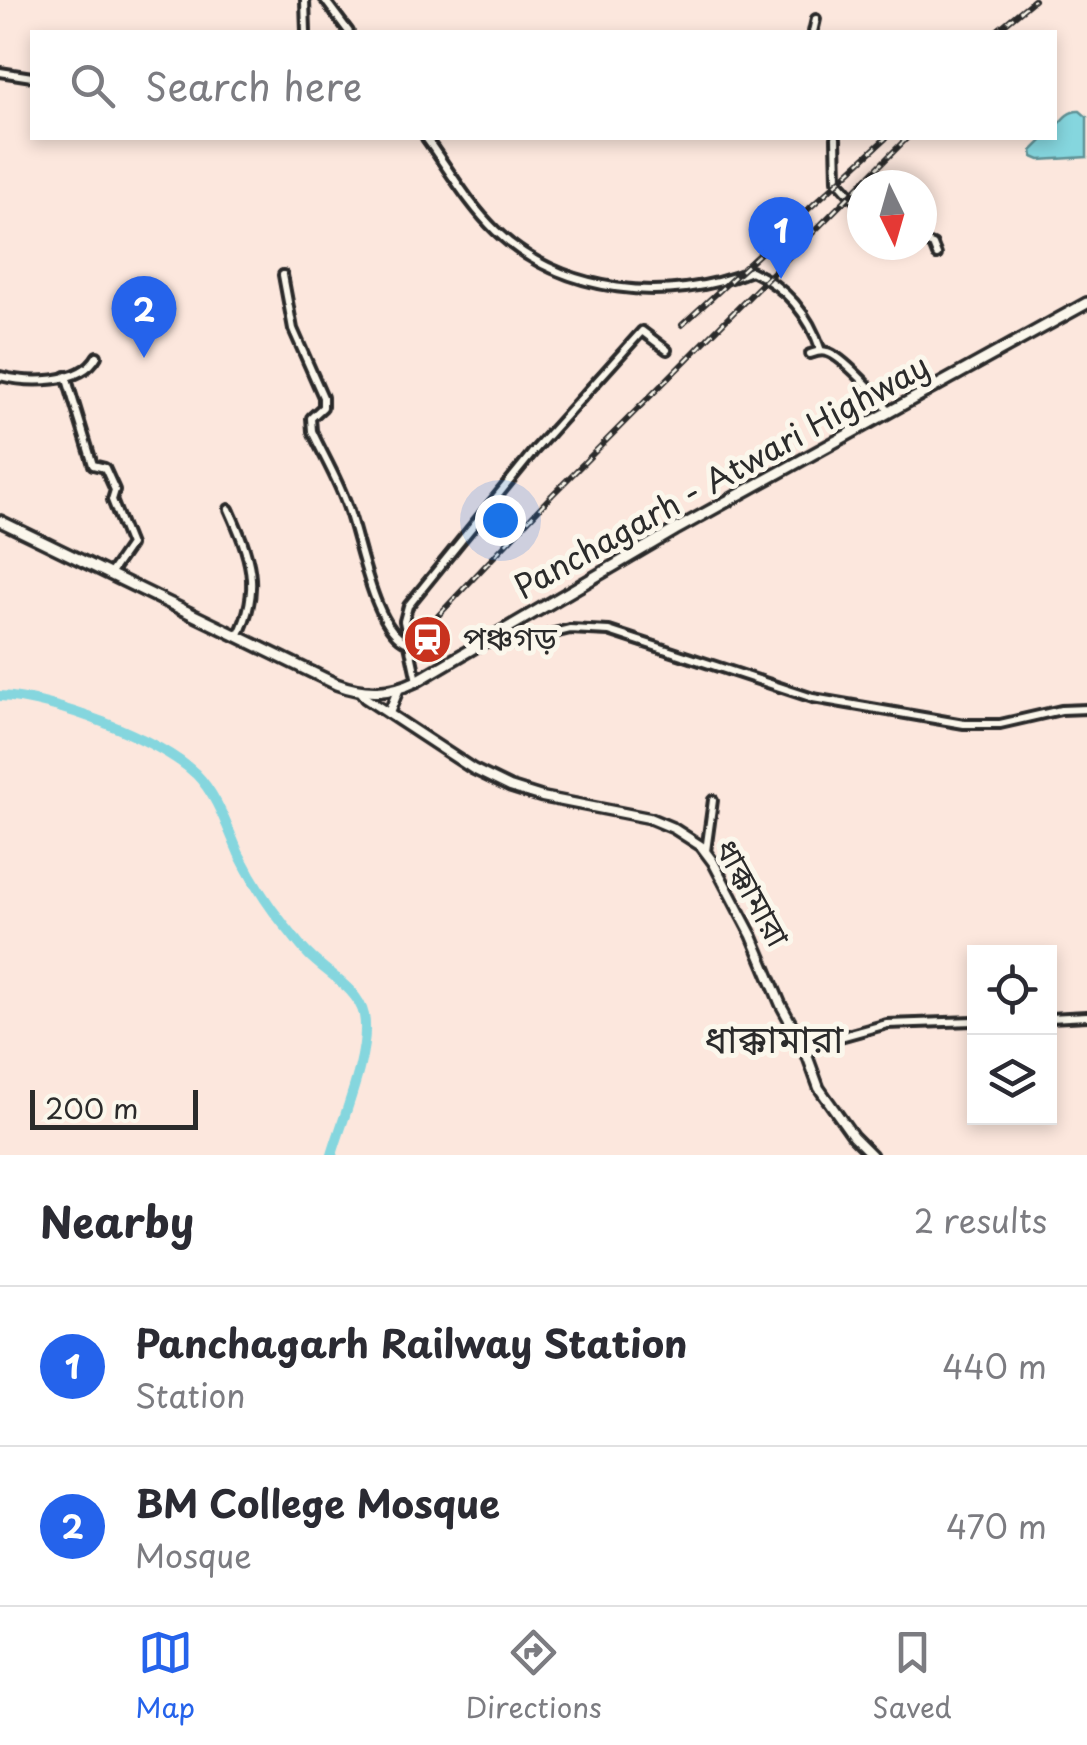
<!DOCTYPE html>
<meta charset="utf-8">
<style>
:root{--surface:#fff;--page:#f7f7f7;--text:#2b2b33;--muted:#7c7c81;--line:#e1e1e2;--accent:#2563eb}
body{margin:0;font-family:"Playpen Sans","Noto Sans Bengali",sans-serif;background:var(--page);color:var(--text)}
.controls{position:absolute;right:30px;bottom:30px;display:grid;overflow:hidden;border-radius:0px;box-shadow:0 5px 15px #0003}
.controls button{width:90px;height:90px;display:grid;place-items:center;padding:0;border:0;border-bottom:2px solid var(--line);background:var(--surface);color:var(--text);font:50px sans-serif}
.compass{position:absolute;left:847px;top:170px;width:90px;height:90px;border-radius:50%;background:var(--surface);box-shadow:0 5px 15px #0003;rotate:175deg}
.scale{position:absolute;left:30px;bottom:25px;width:168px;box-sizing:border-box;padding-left:10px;border:5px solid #2b2b2b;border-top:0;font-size:28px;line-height:35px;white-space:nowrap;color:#2b2b2b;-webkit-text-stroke:8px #fbf7ec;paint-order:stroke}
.you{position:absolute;left:500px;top:520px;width:35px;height:35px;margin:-25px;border:8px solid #fff;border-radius:50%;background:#1a73e8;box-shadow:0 0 0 15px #1a73e833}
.badge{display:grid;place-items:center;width:65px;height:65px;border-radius:50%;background:var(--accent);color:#fff;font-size:32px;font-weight:700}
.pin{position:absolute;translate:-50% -82px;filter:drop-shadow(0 2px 5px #0008)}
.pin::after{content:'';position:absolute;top:52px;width:35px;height:30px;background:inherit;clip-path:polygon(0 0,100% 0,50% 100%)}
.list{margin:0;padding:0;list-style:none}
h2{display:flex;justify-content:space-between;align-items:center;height:130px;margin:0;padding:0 40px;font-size:42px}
h2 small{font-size:32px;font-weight:400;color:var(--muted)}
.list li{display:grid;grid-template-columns:65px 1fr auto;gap:30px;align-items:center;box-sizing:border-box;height:160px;padding:0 40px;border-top:2px solid var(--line)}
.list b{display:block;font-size:38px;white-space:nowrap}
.list p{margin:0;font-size:32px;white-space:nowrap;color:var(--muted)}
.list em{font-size:32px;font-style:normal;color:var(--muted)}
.icon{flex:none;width:55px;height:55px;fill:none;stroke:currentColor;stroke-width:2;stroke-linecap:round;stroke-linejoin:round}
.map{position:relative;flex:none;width:1087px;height:1155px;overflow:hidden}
.search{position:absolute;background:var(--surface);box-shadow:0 5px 15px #0003;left:30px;right:30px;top:30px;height:110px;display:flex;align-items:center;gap:25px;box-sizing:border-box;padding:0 35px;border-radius:0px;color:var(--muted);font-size:38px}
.sheet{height:450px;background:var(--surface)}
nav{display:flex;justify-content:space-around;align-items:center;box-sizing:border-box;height:140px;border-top:2px solid var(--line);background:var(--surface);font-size:28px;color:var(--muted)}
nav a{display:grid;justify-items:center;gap:5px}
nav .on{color:var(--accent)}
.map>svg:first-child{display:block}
.water{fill:#85d6de;stroke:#619296;stroke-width:2.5}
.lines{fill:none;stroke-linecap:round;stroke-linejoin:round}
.river{stroke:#85d6de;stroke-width:10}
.minor-casing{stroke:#2b2b2b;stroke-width:14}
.tertiary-casing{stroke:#2b2b2b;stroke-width:15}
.secondary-casing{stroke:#2b2b2b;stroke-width:16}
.minor{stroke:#fbf7ec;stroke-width:6}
.tertiary{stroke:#fbf7ec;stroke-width:8}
.secondary{stroke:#fbf7ec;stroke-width:9}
.rail-casing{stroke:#2b2b2b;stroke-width:6}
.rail{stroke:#fbf7ec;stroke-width:2.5;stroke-dasharray:8;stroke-linecap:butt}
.labels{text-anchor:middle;stroke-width:10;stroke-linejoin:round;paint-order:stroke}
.street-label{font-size:32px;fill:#2b2b2b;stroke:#fbf7ec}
.poi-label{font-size:32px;fill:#2b2b2b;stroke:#fbf7ec;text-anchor:start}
.quarter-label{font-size:38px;fill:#2b2b2b;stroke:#fbf7ec}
</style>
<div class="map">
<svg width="1087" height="1155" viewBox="0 0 1087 1155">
<rect width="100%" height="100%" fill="#fce7dd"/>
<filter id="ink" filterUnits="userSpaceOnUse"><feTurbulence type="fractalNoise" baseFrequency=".01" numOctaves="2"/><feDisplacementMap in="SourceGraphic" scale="20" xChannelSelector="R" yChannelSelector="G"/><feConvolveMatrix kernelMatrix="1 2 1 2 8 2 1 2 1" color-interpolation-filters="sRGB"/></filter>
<g filter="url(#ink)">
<path class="water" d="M 1080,111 L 1087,117 L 1087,157 L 1040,160 L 1033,157 L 1032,151 L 1045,138 L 1054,138 L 1055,128 C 1062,120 1068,110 1080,111 Z"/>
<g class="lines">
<path class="river" d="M 0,696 C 52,698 158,738 196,774 C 217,795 227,827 239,854 C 251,878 267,904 284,925 C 292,934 299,945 308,954 C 326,973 358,988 364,1015 C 371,1053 343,1117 332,1155"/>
<defs>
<g id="minor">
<polyline points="305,0 306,32"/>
<polyline points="325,0 349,32"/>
<polyline points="813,32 816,19"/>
<polyline points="0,72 32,77"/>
<path d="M 426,138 C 448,168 468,204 496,231 C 562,294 668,305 751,271 C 786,287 809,314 821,351"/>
<polyline points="836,138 837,180 862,208"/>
<polyline points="922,241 933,245 937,255"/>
<path d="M 283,275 L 293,329 L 323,397 L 323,407 L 311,418 L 312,431 C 323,455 337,478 346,503 C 360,537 373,630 408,643"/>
<path d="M 810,354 C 816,352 821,350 827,352 C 842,356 881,398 889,412"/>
<path d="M 0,376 C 28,383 81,385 97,356"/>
<polyline points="66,376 93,465 105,468 115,490 112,500 130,545 110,574"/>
<path d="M 229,509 C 250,556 262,588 238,636"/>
<polyline points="486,641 510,644 570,629 609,631 813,698 964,724 1000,724 1061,710 1087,709"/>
<polyline points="417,681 404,621 408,606 533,452 642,331 667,350"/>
<polyline points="706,851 713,800"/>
<polyline points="1050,1018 1087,1016"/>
<polyline points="804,1047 887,1024 974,1021"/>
</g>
<g id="tertiary">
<polyline points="360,691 365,698 473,769 510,787 542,797 649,818 673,828 701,846 713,862 752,936 781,1005 804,1047 819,1088 853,1136 872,1155"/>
<polyline points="389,713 399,688"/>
</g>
<path id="secondary" d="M 0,521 L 336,684 C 365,695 390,694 417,681 L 675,530 L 1087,303"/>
</defs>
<use href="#minor" class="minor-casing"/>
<use href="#tertiary" class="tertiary-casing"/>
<use href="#secondary" class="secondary-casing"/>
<use href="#minor" class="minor"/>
<use href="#tertiary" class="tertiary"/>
<use href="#secondary" class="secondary"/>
<defs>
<g id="rail">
<polyline points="995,32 1034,0"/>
<polyline points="682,325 886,138"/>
<polyline points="418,637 552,495 907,138"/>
</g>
</defs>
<use href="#rail" class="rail-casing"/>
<use href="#rail" class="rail"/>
</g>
</g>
<defs>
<symbol id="station-disc" viewBox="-11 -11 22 22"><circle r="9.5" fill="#c8321e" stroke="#fbf7ec"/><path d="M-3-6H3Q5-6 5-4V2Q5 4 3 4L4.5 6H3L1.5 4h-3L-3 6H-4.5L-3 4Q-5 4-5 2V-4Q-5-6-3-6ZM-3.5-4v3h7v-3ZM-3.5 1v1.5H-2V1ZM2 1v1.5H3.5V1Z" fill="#fff"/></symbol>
</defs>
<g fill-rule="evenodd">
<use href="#station-disc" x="400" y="612" width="55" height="55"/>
</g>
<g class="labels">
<g class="street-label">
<text transform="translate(722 477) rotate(-29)" y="11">Panchagarh - Atwari Highway</text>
<text transform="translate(752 893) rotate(61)" y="11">ধাক্কামারা</text>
</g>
<g class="poi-label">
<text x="463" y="650">পঞ্চগড়</text>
</g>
<g class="quarter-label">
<text x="774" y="1053">ধাক্কামারা</text>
</g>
</g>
</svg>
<div class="controls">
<button><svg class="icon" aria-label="locate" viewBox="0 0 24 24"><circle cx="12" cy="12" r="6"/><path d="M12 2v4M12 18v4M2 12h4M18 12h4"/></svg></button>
<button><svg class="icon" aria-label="layers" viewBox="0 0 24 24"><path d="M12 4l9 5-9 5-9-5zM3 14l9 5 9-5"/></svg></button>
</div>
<svg class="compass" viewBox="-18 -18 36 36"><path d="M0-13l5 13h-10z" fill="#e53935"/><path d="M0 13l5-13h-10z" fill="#7c7c81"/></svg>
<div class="scale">200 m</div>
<div class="you"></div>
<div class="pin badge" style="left:781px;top:279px">1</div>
<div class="pin badge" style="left:144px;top:358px">2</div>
<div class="search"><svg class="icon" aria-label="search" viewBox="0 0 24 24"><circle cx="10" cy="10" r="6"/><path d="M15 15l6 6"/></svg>Search here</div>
</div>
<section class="sheet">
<h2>Nearby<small>2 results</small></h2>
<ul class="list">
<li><span class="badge">1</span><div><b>Panchagarh Railway Station</b><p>Station</p></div><em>440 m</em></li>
<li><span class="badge">2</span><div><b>BM College Mosque</b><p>Mosque</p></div><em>470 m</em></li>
</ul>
</section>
<nav>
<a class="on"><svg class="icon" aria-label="map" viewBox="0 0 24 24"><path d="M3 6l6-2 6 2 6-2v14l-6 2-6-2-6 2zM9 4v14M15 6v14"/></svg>Map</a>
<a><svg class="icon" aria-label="directions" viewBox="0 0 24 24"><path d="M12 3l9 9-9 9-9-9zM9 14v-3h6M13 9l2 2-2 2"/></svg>Directions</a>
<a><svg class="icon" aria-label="saved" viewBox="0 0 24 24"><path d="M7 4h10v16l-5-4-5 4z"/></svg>Saved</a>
</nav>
